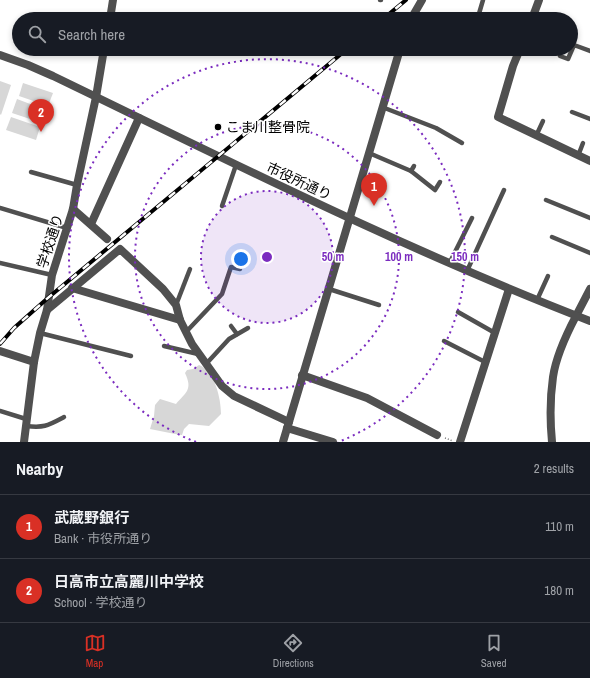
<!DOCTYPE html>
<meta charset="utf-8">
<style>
:root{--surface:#171b24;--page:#242831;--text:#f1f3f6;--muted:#9ea1a6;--line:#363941;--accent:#d93025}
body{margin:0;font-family:"Archivo Narrow","Noto Sans JP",sans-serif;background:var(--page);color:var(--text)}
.you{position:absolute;left:241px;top:259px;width:14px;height:14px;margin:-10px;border:3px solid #fff;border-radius:50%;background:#1a73e8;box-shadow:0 0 0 6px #1a73e833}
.badge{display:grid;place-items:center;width:26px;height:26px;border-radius:50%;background:var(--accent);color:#fff;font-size:13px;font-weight:700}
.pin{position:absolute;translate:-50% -33px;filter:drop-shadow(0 1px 2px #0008)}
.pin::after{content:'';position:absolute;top:21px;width:14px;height:12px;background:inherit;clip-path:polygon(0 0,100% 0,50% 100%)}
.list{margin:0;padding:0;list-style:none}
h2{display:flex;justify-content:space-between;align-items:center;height:52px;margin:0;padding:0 16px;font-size:17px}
h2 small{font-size:13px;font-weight:400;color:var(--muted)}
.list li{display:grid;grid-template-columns:26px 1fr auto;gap:12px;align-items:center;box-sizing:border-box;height:64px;padding:0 16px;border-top:1px solid var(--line)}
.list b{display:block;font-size:15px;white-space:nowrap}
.list p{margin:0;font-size:13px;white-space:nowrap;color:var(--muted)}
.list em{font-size:13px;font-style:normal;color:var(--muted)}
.icon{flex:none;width:22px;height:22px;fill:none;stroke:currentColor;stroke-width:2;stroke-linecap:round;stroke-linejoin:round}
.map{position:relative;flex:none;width:590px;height:442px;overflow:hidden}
.search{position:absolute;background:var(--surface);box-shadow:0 2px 6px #0003;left:12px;right:12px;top:12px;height:44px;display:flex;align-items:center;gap:10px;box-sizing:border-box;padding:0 14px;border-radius:22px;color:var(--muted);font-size:15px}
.sheet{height:180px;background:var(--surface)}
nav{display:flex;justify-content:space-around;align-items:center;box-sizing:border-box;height:56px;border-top:1px solid var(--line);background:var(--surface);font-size:11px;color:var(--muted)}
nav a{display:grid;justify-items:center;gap:2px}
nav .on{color:var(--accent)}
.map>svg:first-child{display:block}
.green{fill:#d7d7d7}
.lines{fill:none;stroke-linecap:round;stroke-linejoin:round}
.path{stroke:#727272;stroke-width:1.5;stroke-dasharray:1 2;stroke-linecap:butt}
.service{stroke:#505050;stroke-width:4.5}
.minor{stroke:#505050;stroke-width:8}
.tertiary{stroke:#505050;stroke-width:8}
.rail-casing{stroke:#000;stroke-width:4}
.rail{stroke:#fff;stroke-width:2.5;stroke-dasharray:8;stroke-linecap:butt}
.ring{fill:none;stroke:#7b2cbf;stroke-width:2;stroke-dasharray:2 4}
.poi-dot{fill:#000;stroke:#fff;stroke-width:1.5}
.labels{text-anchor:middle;stroke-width:3;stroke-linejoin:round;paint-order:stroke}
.poi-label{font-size:14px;fill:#000;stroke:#fff;text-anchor:start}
.street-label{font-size:14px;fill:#000;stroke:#fff}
.centre{fill:#7b2cbf;stroke:#fff;stroke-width:2}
.ring-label{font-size:12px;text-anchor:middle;font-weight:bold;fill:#7b2cbf;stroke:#fff;stroke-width:3;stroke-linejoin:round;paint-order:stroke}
</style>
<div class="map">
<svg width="590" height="442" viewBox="0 0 590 442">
<rect width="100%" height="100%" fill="#fff"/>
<g class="green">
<polygon points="0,81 11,85 1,115 0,114"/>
<polygon points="23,83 53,93 48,106 19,96"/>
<polygon points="17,99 46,110 42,123 12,113"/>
<polygon points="11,117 40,127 36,140 6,130"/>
<path d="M 199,365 C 215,371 221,399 221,414 L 209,426 L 189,424 L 184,429 L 182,435 L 175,434 L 150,429 L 154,416 L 155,405 L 160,399 L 176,404 C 186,392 193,390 185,373 L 187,370 L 193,369 Z"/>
</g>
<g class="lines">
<polyline class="path" points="445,438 453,441"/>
<g class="service">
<polyline points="380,0 381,0"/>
<polyline points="478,17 483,0"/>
<polyline points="560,56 568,59 574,45 590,51"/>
<polyline points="382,107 436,128 462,143"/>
<polyline points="572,112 590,119"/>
<polyline points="536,136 543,121"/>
<polyline points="369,153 411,171 435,190 440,182"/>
<polyline points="578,156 583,143"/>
<polyline points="411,171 414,166"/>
<polyline points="31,172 77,185"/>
<polyline points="546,200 590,218"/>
<polyline points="222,206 236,165"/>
<polyline points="0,208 67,228"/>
<polyline points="552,237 590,253"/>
<polyline points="0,263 52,275"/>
<polyline points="449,264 472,218"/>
<polyline points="467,271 504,190"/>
<polyline points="329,289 379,305"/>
<polyline points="537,300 548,276"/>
<polyline points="176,305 190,269"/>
<polyline points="458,312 495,333"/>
<polyline points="231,326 237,334"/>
<polyline points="186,332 222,294 231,267 240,269"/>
<polyline points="40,333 131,356"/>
<polyline points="444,341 485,362"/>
<polyline points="164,346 198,354"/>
<polyline points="206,364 229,339 248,328"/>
<polyline points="0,411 26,419"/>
<path d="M 26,426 C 44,428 47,426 64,417"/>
</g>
<g class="minor">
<polyline points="110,19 113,0"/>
<polyline points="411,19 422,0"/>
<polyline points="532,19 539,0"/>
<polyline points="520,49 513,66 498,117 590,161"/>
<polyline points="73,209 107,239"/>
<polyline points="91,224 139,118"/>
<polyline points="72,288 180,320"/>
<polyline points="47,310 120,249 163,289 176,305 180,320 192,344 222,386 234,396 289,422"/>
<polyline points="576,316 590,289"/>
<polyline points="0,351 34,362"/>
<polyline points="302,375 367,398 437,435"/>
<polyline points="287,428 333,442"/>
<polyline points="24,442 34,362 40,333 47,310 52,275 73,209 77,185 96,97 104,49"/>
<polyline points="283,442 400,49"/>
<polyline points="460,442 509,289"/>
</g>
<g class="tertiary">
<path d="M 0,55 L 28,65 L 53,76 C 231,162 406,250 590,321"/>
<path d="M 552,442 C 550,421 550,398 553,377 C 556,356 566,335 576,316"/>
</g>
<defs>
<g id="rail">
<polyline points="383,19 406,0"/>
<polyline points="0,344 14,328 49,297 347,49"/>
</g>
</defs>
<use href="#rail" class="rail-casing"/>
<use href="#rail" class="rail"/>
</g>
<circle cx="267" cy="257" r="66" fill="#7b2cbf" fill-opacity=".12"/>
<g class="ring">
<circle cx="267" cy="257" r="66"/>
<circle cx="267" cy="257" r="132"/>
<path d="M196 442A198 198 0 1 1 338 442"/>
</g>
<circle class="poi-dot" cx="218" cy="127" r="4"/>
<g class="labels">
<g class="poi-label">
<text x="226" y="132">こま川整骨院</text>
</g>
<g class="street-label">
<text transform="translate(299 181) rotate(25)" y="5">市役所通り</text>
<text transform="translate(50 241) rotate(-72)" y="5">学校通り</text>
</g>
</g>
<circle cx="267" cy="257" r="6" class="centre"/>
<g class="ring-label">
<text x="333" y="261">50 m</text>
<text x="399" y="261">100 m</text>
<text x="465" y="261">150 m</text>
</g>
</svg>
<div class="you"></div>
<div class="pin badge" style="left:374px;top:206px">1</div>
<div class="pin badge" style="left:41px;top:132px">2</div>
<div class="search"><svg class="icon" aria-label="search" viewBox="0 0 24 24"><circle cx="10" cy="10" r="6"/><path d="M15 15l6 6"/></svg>Search here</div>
</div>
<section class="sheet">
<h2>Nearby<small>2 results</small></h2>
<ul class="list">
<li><span class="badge">1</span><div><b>武蔵野銀行</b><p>Bank · 市役所通り</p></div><em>110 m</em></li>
<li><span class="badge">2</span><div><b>日高市立高麗川中学校</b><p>School · 学校通り</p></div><em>180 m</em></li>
</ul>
</section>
<nav>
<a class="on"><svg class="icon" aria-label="map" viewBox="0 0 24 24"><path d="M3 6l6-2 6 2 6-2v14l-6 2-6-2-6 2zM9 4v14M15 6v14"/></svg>Map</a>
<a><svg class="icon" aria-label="directions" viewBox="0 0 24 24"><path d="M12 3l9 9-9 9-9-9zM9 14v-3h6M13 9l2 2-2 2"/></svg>Directions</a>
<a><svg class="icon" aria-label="saved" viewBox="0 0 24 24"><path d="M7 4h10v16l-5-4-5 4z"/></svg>Saved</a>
</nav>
